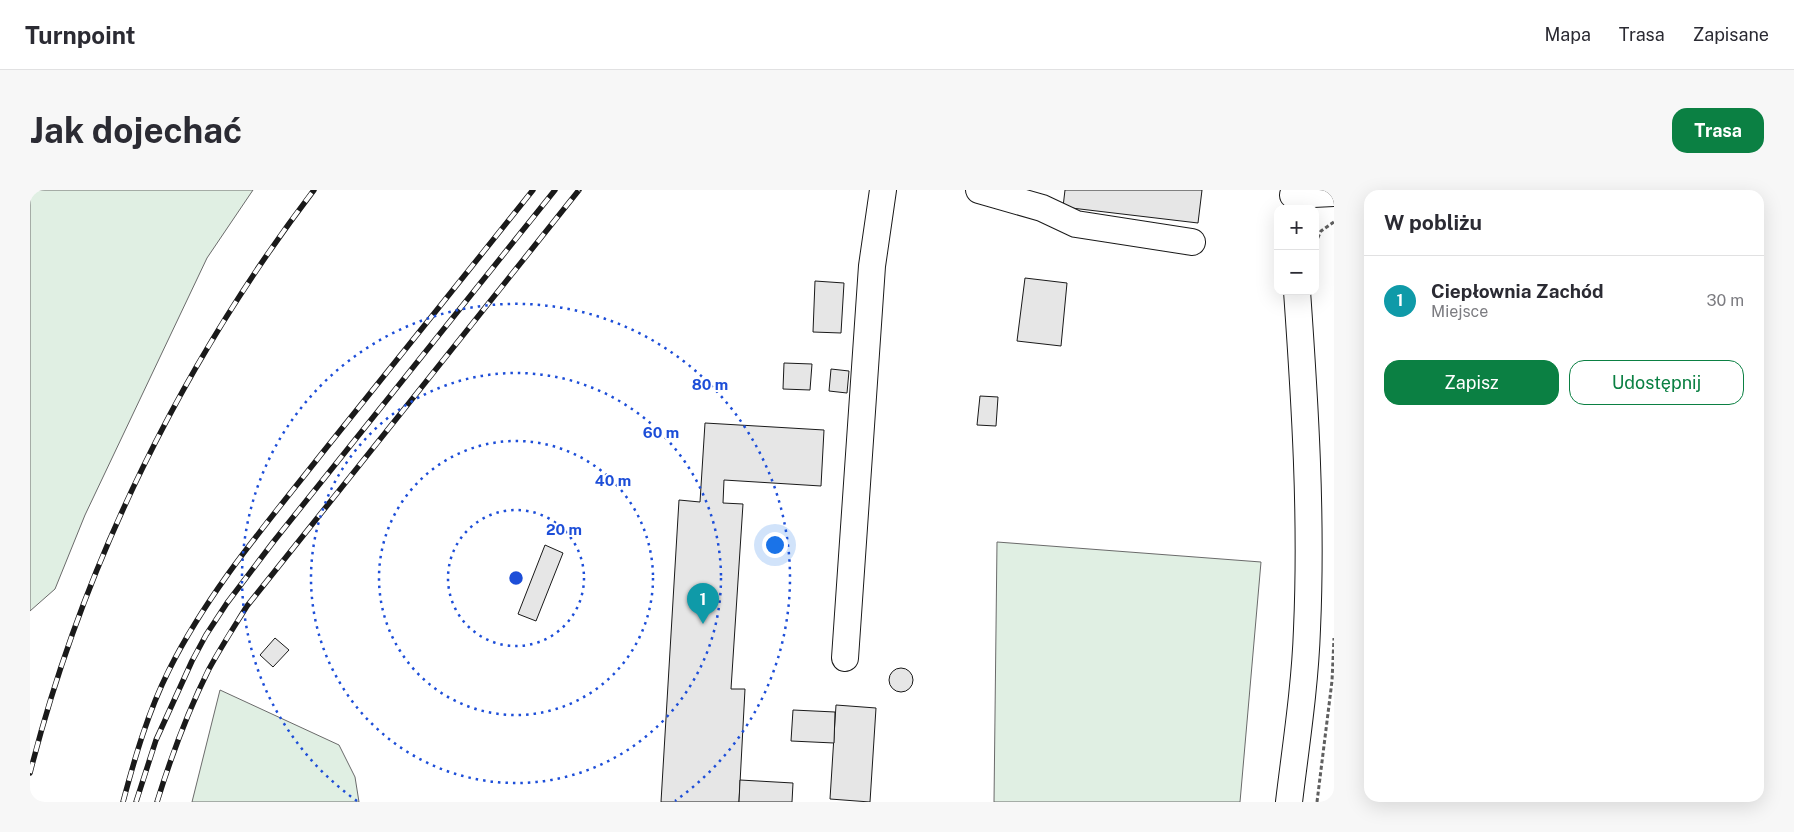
<!DOCTYPE html>
<html lang="pl">
<meta charset="utf-8">
<style>
:root{--surface:#fff;--page:#f7f7f7;--text:#2b2b33;--muted:#7c7c81;--line:#e1e1e2;--accent:#0b8043}
body{margin:0;font-family:"Public Sans",sans-serif;background:var(--page);color:var(--text)}
.controls{position:absolute;right:15px;top:15px;display:grid;overflow:hidden;border-radius:10px;box-shadow:0 5px 20px #0002}
.controls button{width:45px;height:45px;display:grid;place-items:center;padding:0;border:0;border-bottom:1px solid var(--line);background:var(--surface);color:var(--text);font:25px sans-serif}
.you{position:absolute;left:744px;top:354px;width:18px;height:18px;margin:-12px;border:4px solid #fff;border-radius:50%;background:#1a73e8;box-shadow:0 0 0 8px #1a73e833}
.badge{display:grid;place-items:center;width:32px;height:32px;border-radius:50%;background:var(--accent);color:#fff;font-size:16px;font-weight:700}
.pin{position:absolute;translate:-50% -41px;filter:drop-shadow(0 1px 2px #0008)}
.pin::after{content:'';position:absolute;top:26px;width:18px;height:15px;background:inherit;clip-path:polygon(0 0,100% 0,50% 100%)}
.list{margin:0;padding:0;list-style:none}
h2{display:flex;justify-content:space-between;align-items:center;height:65px;margin:0;padding:0 20px;font-size:21px}
h2 small{font-size:16px;font-weight:400;color:var(--muted)}
.list li{display:grid;grid-template-columns:32px 1fr auto;gap:15px;align-items:center;box-sizing:border-box;height:90px;padding:0 20px;border-top:1px solid var(--line)}
.list b{display:block;font-size:19px;white-space:nowrap}
.list p{margin:0;font-size:16px;white-space:nowrap;color:var(--muted)}
.list em{font-size:16px;font-style:normal;color:var(--muted)}
.actions{display:flex;gap:10px;padding:15px 20px}
.actions a{flex:1;padding:11px 0;border:1px solid var(--accent);border-radius:15px;text-align:center;font-size:18px;color:var(--accent)}
.actions .main{background:var(--accent);color:#fff}
.map{position:relative;flex:none;width:1304px;height:612px;overflow:hidden;border-radius:15px}
header{display:flex;align-items:center;gap:30px;box-sizing:border-box;height:70px;padding:0 25px;background:var(--surface);border-bottom:1px solid var(--line)}
header strong{font-size:24px}
nav{display:flex;gap:28px;margin-inline-start:auto;font-size:18px}
.intro{display:flex;align-items:center;justify-content:space-between;box-sizing:border-box;height:120px;padding:0 30px}
h1{margin:0;font-size:35px}
.button{padding:12px 22px;border-radius:15px;background:var(--accent);color:#fff;font-size:18px;font-weight:700}
main{display:flex;gap:30px;padding:0 30px}
aside{flex:1;background:var(--surface);border-radius:15px;box-shadow:0 5px 20px #0002}
.map>svg:first-child{display:block}
.green{fill:#e0efe3;stroke:#6a6a6a}
.building{fill:#e6e6e6;stroke:#1a1a1a}
.lines{fill:none;stroke-linecap:round;stroke-linejoin:round}
.minor-casing{stroke:#1a1a1a;stroke-width:28}
.path{stroke:#5f5f5f;stroke-width:3;stroke-dasharray:4 2.5;stroke-linecap:butt}
.minor{stroke:#fff;stroke-width:26}
.rail-casing{stroke:#1a1a1a;stroke-width:5.5}
.rail{stroke:#fff;stroke-width:4;stroke-dasharray:11;stroke-linecap:butt}
.ring{fill:none;stroke:#1d4ed8;stroke-width:2.5;stroke-dasharray:2.5 5}
.centre{fill:#1d4ed8;stroke:#fff;stroke-width:2.5}
.ring-label{font-size:15px;text-anchor:middle;font-weight:bold;fill:#1d4ed8;stroke:#fff;stroke-width:4;stroke-linejoin:round;paint-order:stroke}
</style>
<header>
<strong>Turnpoint</strong>
<nav><a>Mapa</a><a>Trasa</a><a>Zapisane</a></nav>
</header>
<div class="intro"><h1>Jak dojechać</h1><a class="button">Trasa</a></div>
<main>
<div class="map">
<svg width="1304" height="612" viewBox="0 0 1304 612">
<rect width="100%" height="100%" fill="#fff"/>
<g class="green">
<polygon points="0,0 223,0 177,68 55,325 25,399 0,421"/>
<polygon points="967,352 1231,372 1210,612 964,612"/>
<polygon points="190,500 309,555 325,587 329,612 162,612"/>
</g>
<g class="building">
<polygon points="1035,0 1172,0 1168,33 1033,17"/>
<polygon points="995,88 1037,93 1031,156 987,151"/>
<polygon points="785,91 814,93 811,143 783,142"/>
<polygon points="754,173 782,174 780,200 753,199"/>
<polygon points="801,179 819,181 817,203 799,201"/>
<polygon points="950,206 968,207 966,236 947,235"/>
<polygon points="675,233 794,240 791,296 694,290 693,313 713,314 701,499 715,499 709,612 631,612 649,310 670,312"/>
<polygon points="515,355 533,363 506,431 488,424"/>
<polygon points="245,448 259,460 243,477 230,465"/>
<circle cx="871" cy="490" r="12"/>
<polygon points="806,515 846,518 840,612 800,609"/>
<polygon points="763,520 805,522 804,553 761,551"/>
<polygon points="710,590 763,593 762,612 709,612"/>
</g>
<g class="lines">
<defs>
<g id="minor">
<polyline points="949,0 1012,18 1046,34 1162,52"/>
<polyline points="1263,5 1304,3"/>
<polyline points="815,468 842,76 853,0"/>
<path d="M 1259,612 C 1266,554 1275,497 1277,439 C 1282,326 1275,214 1267,101"/>
</g>
</defs>
<use href="#minor" class="minor-casing"/>
<g class="path">
<polyline points="1247,21 1248,73"/>
<polyline points="1285,54 1291,41 1304,32"/>
<polyline points="1287,612 1302,491 1304,448"/>
</g>
<use href="#minor" class="minor"/>
<defs>
<g id="rail">
<path d="M 0,583 C 53,374 153,172 284,0"/>
<path d="M 93,612 C 105,567 118,522 139,480 C 179,400 238,332 293,262 C 363,175 433,87 503,0"/>
<polyline points="106,612 126,550 162,471 176,445 197,413 244,351 525,0"/>
<path d="M 127,612 C 141,567 158,521 179,479 C 191,457 204,437 217,416 L 549,0"/>
</g>
</defs>
<use href="#rail" class="rail-casing"/>
<use href="#rail" class="rail"/>
</g>
<g class="ring">
<circle cx="486" cy="388" r="68"/>
<circle cx="486" cy="388" r="137"/>
<circle cx="486" cy="388" r="205"/>
<path d="M327 611A274 274 0 1 1 645 611"/>
</g>
<circle cx="486" cy="388" r="8" class="centre"/>
<g class="ring-label">
<text x="680" y="200">80 m</text>
<text x="631" y="248">60 m</text>
<text x="583" y="296">40 m</text>
<text x="534" y="345">20 m</text>
</g>
</svg>
<div class="controls">
<button>+</button>
<button>−</button>
</div>
<div class="you"></div>
<div class="pin badge" style="left:673px;top:434px;background:#0f9aa8">1</div>
</div>
<aside>
<h2>W pobliżu<small></small></h2>
<ul class="list">
<li><span class="badge" style="background:#0f9aa8">1</span><div><b>Ciepłownia Zachód</b><p>Miejsce</p></div><em>30 m</em></li>
</ul>
<div class="actions"><a class="main">Zapisz</a><a>Udostępnij</a></div>
</aside>
</main>
